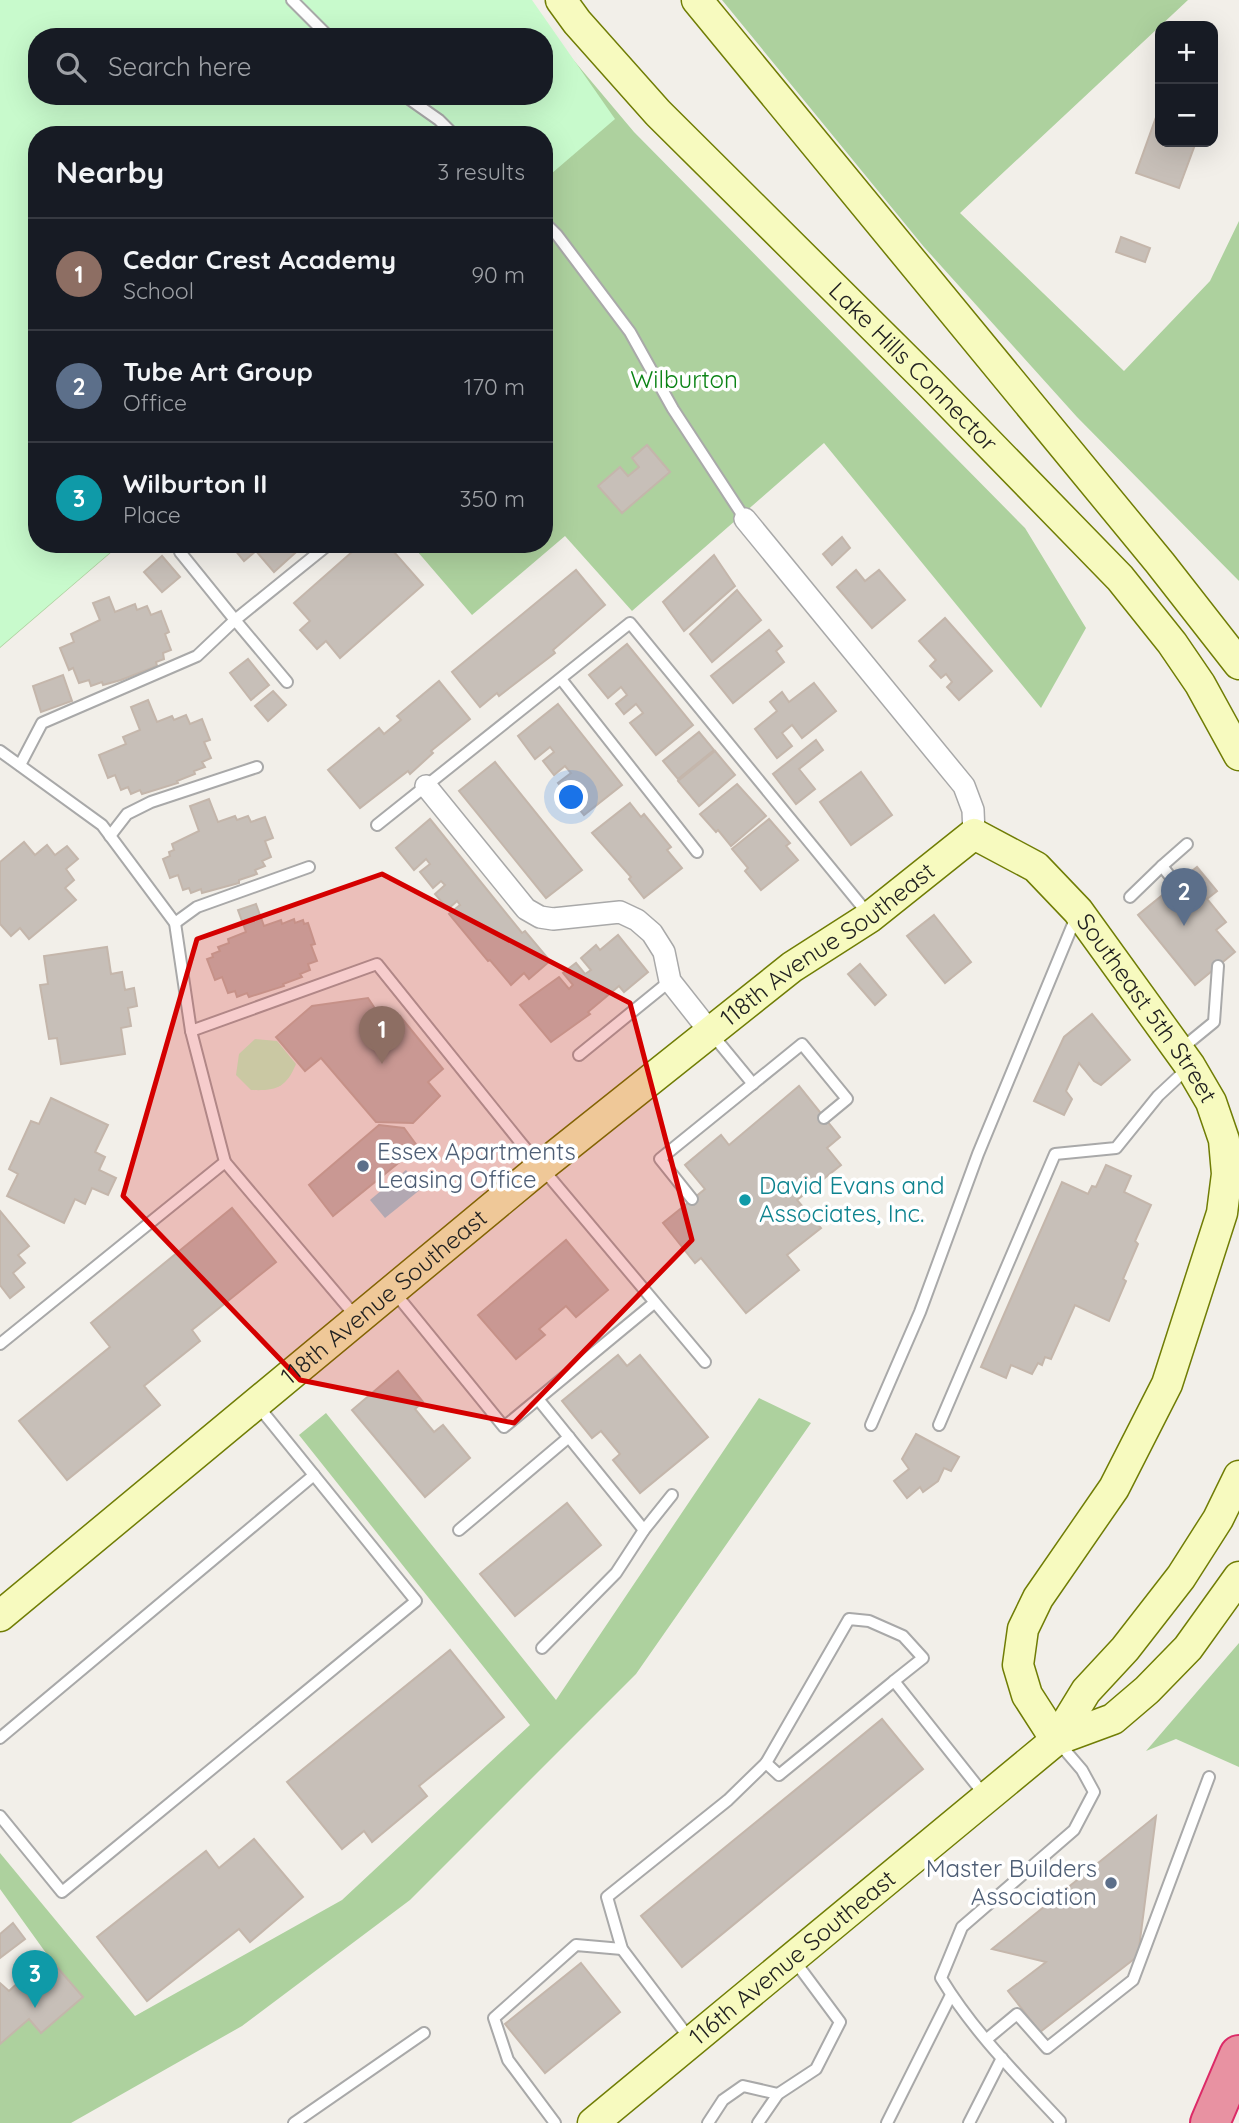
<!DOCTYPE html>
<meta charset="utf-8">
<style>
:root{--surface:#171b24;--page:#242831;--text:#f1f3f6;--muted:#9ea1a6;--line:#363941;--accent:#0b8043}
body{margin:0;font-family:Quicksand,sans-serif;background:var(--page);color:var(--text)}
.controls{position:absolute;right:21px;top:21px;display:grid;overflow:hidden;border-radius:14px;box-shadow:0 7px 28px #0002}
.controls button{width:63px;height:63px;display:grid;place-items:center;padding:0;border:0;border-bottom:2px solid var(--line);background:var(--surface);color:var(--text);font:35px sans-serif}
.you{position:absolute;left:572px;top:798px;width:24px;height:24px;margin:-18px;border:5px solid #fff;border-radius:50%;background:#1a73e8;box-shadow:0 0 0 10px #1a73e833}
.badge{display:grid;place-items:center;width:46px;height:46px;border-radius:50%;background:var(--accent);color:#fff;font-size:23px;font-weight:700}
.pin{position:absolute;translate:-50% -58px;filter:drop-shadow(0 2px 4px #0008)}
.pin::after{content:'';position:absolute;top:37px;width:24px;height:21px;background:inherit;clip-path:polygon(0 0,100% 0,50% 100%)}
.list{margin:0;padding:0;list-style:none}
h2{display:flex;justify-content:space-between;align-items:center;height:91px;margin:0;padding:0 28px;font-size:30px}
h2 small{font-size:23px;font-weight:400;color:var(--muted)}
.list li{display:grid;grid-template-columns:46px 1fr auto;gap:21px;align-items:center;box-sizing:border-box;height:112px;padding:0 28px;border-top:2px solid var(--line)}
.list b{display:block;font-size:26px;white-space:nowrap}
.list p{margin:0;font-size:23px;white-space:nowrap;color:var(--muted)}
.list em{font-size:23px;font-style:normal;color:var(--muted)}
.icon{flex:none;width:38px;height:38px;fill:none;stroke:currentColor;stroke-width:2;stroke-linecap:round;stroke-linejoin:round}
.map{position:relative;flex:none;width:1239px;height:2123px;overflow:hidden}
.search{position:absolute;background:var(--surface);box-shadow:0 7px 28px #0002;left:28px;top:28px;width:525px;height:77px;display:flex;align-items:center;gap:18px;box-sizing:border-box;padding:0 24px;border-radius:28px;color:var(--muted);font-size:26px}
.panel{position:absolute;background:var(--surface);box-shadow:0 7px 28px #0002;left:28px;top:126px;width:525px;height:427px;border-radius:28px}
.map>svg:first-child{display:block}
.forest{fill:#add19e;fill-rule:evenodd}
.park{fill:#c8facc;fill-rule:evenodd}
.water{fill:#aad3df}
.building{fill:#c7bfb8;stroke:#c4b6ab;stroke-width:2}
.lines{fill:none;stroke-linecap:round;stroke-linejoin:round}
.lane-casing{stroke:#a9a9a9;stroke-width:14}
.street-casing{stroke:#a9a9a9;stroke-width:24}
.secondary-casing{stroke:#707d05;stroke-width:33}
.highway-casing{stroke:#dc2a67;stroke-width:42}
.lane{stroke:#fff;stroke-width:10}
.street{stroke:#fff;stroke-width:21}
.secondary{stroke:#f7fabf;stroke-width:30}
.highway{stroke:#e892a2;stroke-width:38}
.marked{fill:#d40000;fill-opacity:0.2;stroke:#d40000;stroke-width:5;stroke-linejoin:round}
.service-dot{fill:#5c6f8a;stroke:#fff;stroke-width:2.5}
.culture-dot{fill:#0f9aa8;stroke:#fff;stroke-width:2.5}
.labels{text-anchor:middle;stroke-width:7;stroke-linejoin:round;paint-order:stroke}
.street-label{font-size:24px;fill:#222;stroke:#fff}
.park-label{font-size:24px;fill:#0c8416;stroke:#fff}
.service-label{font-size:24px;fill:#4e5e75;stroke:#fff;text-anchor:start}
.culture-label{font-size:24px;fill:#0d838f;stroke:#fff;text-anchor:start}
</style>
<div class="map">
<svg width="1239" height="2123" viewBox="0 0 1239 2123">
<rect width="100%" height="100%" fill="#f2efe9"/>
<g class="forest">
<path d="M 0,0 L 528,6 L 634,132 L 1025,528 L 1086,628 L 1041,708 L 824,443 L 632,611 L 565,536 L 472,615 L 411,544 L 544,544 L 544,135 L 37,135 L 37,544 L 121,544 L 0,648 ZM 37,37 L 544,37 L 544,96 L 37,96 Z"/>
<polygon points="722,0 1188,0 960,213 1124,371 1210,281 1239,221 1239,581 1077,417 924,247"/>
<polygon points="759,1398 811,1423 636,1674 410,1900 242,2026 71,2123 0,2123 0,2044 29,2019 41,2033 83,1997 51,1960 0,1889 0,1853 135,2016 342,1900 530,1725 299,1435 326,1413 556,1700"/>
<polygon points="1239,1643 1239,1767 1176,1739 1146,1751"/>
</g>
<g class="park">
<path d="M 0,0 L 532,0 L 615,119 L 544,180 L 544,135 L 37,135 L 37,544 L 120,544 L 0,647 ZM 37,37 L 544,37 L 544,96 L 37,96 Z"/>
<path d="M 255,1039 L 277,1041 L 296,1064 C 286,1088 276,1091 251,1090 L 236,1075 L 239,1054 Z"/>
</g>
<polygon class="water" points="406,1170 421,1189 385,1218 370,1200"/>
<g class="building">
<polygon points="1160,106 1160,142 1196,142 1179,188 1136,173"/>
<polygon points="1121,237 1150,248 1145,262 1116,252"/>
<polygon points="647,445 670,472 622,513 598,486 620,467 628,476 639,467 632,458"/>
<polygon points="842,537 850,548 832,565 823,554"/>
<polygon points="230,544 305,544 274,572 256,551 244,561"/>
<polygon points="361,544 387,544 423,585 340,658 326,641 317,649 300,630 310,621 294,603"/>
<polygon points="714,555 735,586 684,631 663,602"/>
<polygon points="162,556 180,577 162,592 144,572"/>
<polygon points="576,570 605,605 553,650 555,653 499,696 497,693 480,707 452,672"/>
<polygon points="856,570 865,581 879,570 905,600 872,628 837,587"/>
<polygon points="737,590 761,620 712,662 690,634"/>
<polygon points="109,597 115,612 135,604 137,610 147,606 151,615 161,611 169,632 165,634 171,650 163,653 164,659 156,662 157,666 121,680 103,685 102,682 91,686 89,680 79,683 73,668 69,670 60,648 74,642 71,634 100,620 93,603"/>
<polygon points="945,618 992,671 959,700 947,687 952,682 946,674 941,678 930,666 936,660 919,641"/>
<polygon points="769,630 782,646 776,651 784,662 733,703 711,676"/>
<polygon points="627,644 693,725 656,755 630,723 643,713 636,704 624,714 616,704 627,695 621,687 608,698 589,675"/>
<polygon points="248,659 269,685 251,700 230,673"/>
<polygon points="63,675 72,701 41,712 33,686"/>
<polygon points="439,681 470,719 431,751 433,753 410,774 408,771 360,808 328,770 379,728 384,734 401,720 397,716"/>
<polygon points="814,683 836,711 802,738 792,725 782,733 792,746 777,758 755,729 777,711 770,702 782,692 789,702"/>
<polygon points="273,691 286,705 268,721 255,706"/>
<polygon points="148,700 157,722 172,716 174,720 186,715 190,724 202,719 210,740 204,742 211,758 202,762 205,767 194,771 195,774 177,781 178,783 142,794 140,790 131,794 128,787 121,790 115,775 108,778 99,755 126,744 123,737 140,730 131,707"/>
<polygon points="558,704 622,785 584,815 558,783 571,773 565,766 554,775 543,761 554,752 550,747 535,759 518,736"/>
<polygon points="699,732 714,750 678,779 663,761"/>
<polygon points="816,740 823,750 799,769 815,789 796,804 773,774"/>
<polygon points="715,751 735,775 699,806 678,781"/>
<polygon points="495,762 582,870 546,898 459,791"/>
<polygon points="861,772 892,815 851,845 820,802"/>
<polygon points="737,784 766,816 731,846 718,830 716,832 700,814"/>
<polygon points="209,799 218,822 235,816 237,820 248,816 251,822 265,817 273,838 265,841 271,857 262,861 265,866 255,870 257,874 239,880 239,883 202,893 201,889 191,893 189,888 183,890 178,875 170,878 163,859 170,856 169,852 174,850 172,844 199,831 190,806"/>
<polygon points="630,803 641,817 644,814 671,847 667,850 682,868 644,898 629,879 631,877 592,833"/>
<polygon points="430,819 522,933 525,931 550,961 529,979 524,973 511,985 490,960 488,961 449,914 460,905 457,901 448,909 435,894 445,885 441,881 433,888 420,872 430,864 426,859 414,870 396,848"/>
<polygon points="769,819 790,843 786,846 798,860 761,890 745,871 748,868 732,849"/>
<polygon points="24,842 35,855 47,845 55,855 67,846 78,859 66,869 74,880 65,888 76,900 29,939 20,928 11,936 0,924 0,862"/>
<polygon points="1197,867 1217,891 1207,899 1226,922 1216,930 1235,952 1195,985 1138,915"/>
<polygon points="256,904 264,926 281,920 282,924 294,919 295,923 303,920 304,924 308,923 315,944 311,945 317,961 308,964 310,970 300,974 302,977 283,984 284,986 249,997 247,993 237,997 235,991 228,993 222,977 215,980 207,959 213,957 212,954 220,951 218,947 229,943 228,939 246,932 238,910"/>
<polygon points="934,915 971,962 945,983 907,936"/>
<polygon points="618,935 648,972 624,992 619,986 588,1012 590,1014 551,1042 520,1005 559,977 569,989 573,985 563,973 576,963 585,974 591,970 581,958 596,945 600,950"/>
<polygon points="107,947 111,974 122,972 125,990 134,988 137,1006 128,1008 131,1026 121,1028 125,1054 61,1064 57,1038 49,1039 40,985 48,984 44,956"/>
<polygon points="860,964 886,995 875,1005 848,974"/>
<polygon points="368,998 376,1010 362,1023 374,1037 400,1016 443,1069 428,1082 440,1096 413,1123 376,1122 321,1058 305,1071 276,1037 312,1006"/>
<polygon points="1092,1014 1130,1060 1101,1085 1094,1081 1079,1063 1066,1091 1072,1099 1064,1115 1034,1101 1064,1037"/>
<polygon points="799,1086 840,1137 827,1148 841,1165 797,1200 821,1228 787,1255 799,1270 746,1313 701,1258 695,1263 663,1223 705,1189 685,1165 721,1135 729,1145"/>
<polygon points="51,1098 108,1125 95,1152 105,1157 99,1170 116,1178 108,1195 92,1188 85,1204 75,1199 64,1223 7,1196 18,1174 9,1169 31,1121 39,1124"/>
<polygon points="379,1125 404,1128 418,1147 333,1216 309,1185"/>
<polygon points="1106,1165 1131,1176 1124,1192 1151,1205 1135,1241 1138,1244 1123,1279 1126,1281 1109,1321 1075,1305 1051,1359 1045,1357 1042,1365 1038,1363 1032,1374 1011,1365 1006,1378 981,1367 1062,1182 1088,1194 1092,1186 1096,1187"/>
<polygon points="232,1208 276,1262 192,1330 200,1341 144,1386 160,1405 67,1480 19,1421 110,1347 91,1323"/>
<polygon points="0,1211 29,1246 18,1255 25,1263 13,1273 24,1287 10,1298 0,1285"/>
<polygon points="566,1240 608,1290 576,1317 566,1306 539,1329 545,1335 516,1359 478,1315"/>
<polygon points="618,1355 627,1366 640,1355 708,1437 640,1493 613,1460 620,1454 601,1431 592,1438 562,1401"/>
<polygon points="398,1371 423,1402 415,1409 424,1420 434,1432 443,1425 470,1458 425,1497 352,1410"/>
<polygon points="916,1434 959,1457 951,1471 944,1468 938,1481 923,1492 920,1487 907,1498 894,1481 909,1469 902,1459"/>
<polygon points="567,1503 601,1545 515,1616 480,1574"/>
<polygon points="450,1650 504,1717 419,1786 427,1796 372,1842 364,1831 342,1849 287,1782"/>
<polygon points="882,1719 923,1769 682,1967 641,1916"/>
<polygon points="1156,1816 1138,1956 1040,2032 1008,1991 1046,1962 992,1949"/>
<polygon points="254,1839 303,1897 250,1942 239,1929 147,2001 97,1937 206,1851 219,1868"/>
<polygon points="13,1923 25,1939 0,1958 0,1934"/>
<polygon points="25,1958 37,1972 51,1960 83,1997 41,2033 29,2019 0,2044 0,1983 9,1991 22,1979 14,1969"/>
<polygon points="581,1963 620,2012 545,2073 505,2024"/>
</g>
<g class="lines">
<defs>
<g id="lane">
<polyline points="292,0 329,37"/>
<polyline points="405,96 439,120 454,135"/>
<polyline points="544,222 557,235 630,332 673,409 745,519"/>
<polyline points="180,552 235,620 329,544"/>
<polyline points="561,679 697,852"/>
<polyline points="0,751 102,825 175,923 191,1031 225,1162 0,1344"/>
<polyline points="20,765 42,723 197,656 235,620 287,682"/>
<polyline points="377,825 630,623 869,915"/>
<polyline points="110,836 127,814 151,802 257,767"/>
<polyline points="1162,866 1187,844"/>
<polyline points="1130,897 1162,866 1176,884"/>
<polyline points="175,923 197,907 309,867"/>
<polyline points="191,1031 377,964 521,1143 705,1362"/>
<polyline points="711,1033 753,1084"/>
<polyline points="1181,1049 1214,1022 1218,966"/>
<polyline points="579,1055 670,981"/>
<polyline points="225,1162 357,1318"/>
<polyline points="692,1199 660,1159 802,1044 847,1099 824,1118"/>
<polyline points="395,1293 504,1427 654,1303"/>
<polyline points="538,1399 644,1530"/>
<polyline points="871,1425 920,1312 978,1154 1076,917"/>
<polyline points="939,1425 1055,1154 1116,1148 1158,1096 1188,1068"/>
<polyline points="459,1530 569,1437"/>
<polyline points="542,1648 616,1573 644,1530 672,1495"/>
<polyline points="0,1738 314,1475"/>
<path d="M 1058,1742 L 1082,1770 L 1094,1792 L 1074,1830 L 962,1927 L 941,1978 C 973,2031 1018,2076 1060,2121 L 1059,2123"/>
<polyline points="766,1763 779,1775 894,1681 986,1797"/>
<polyline points="0,1816 62,1892 416,1601 258,1406"/>
<polyline points="690,2039 622,1949 607,1897 728,1800 766,1763 849,1619 869,1621 903,1636 923,1658 894,1681"/>
<polyline points="987,2039 1017,2014 1047,2048 1133,1980 1209,1777"/>
<polyline points="294,2123 424,2033"/>
<polyline points="555,2123 508,2060 494,2018 576,1945 622,1949"/>
<polyline points="708,2123 723,2100 743,2086 778,2094"/>
<polyline points="758,2123 778,2094 816,2069 840,2022 794,1960"/>
<polyline points="887,2123 951,1995"/>
<polyline points="969,2123 1002,2058"/>
</g>
<g id="street">
<polyline points="745,519 964,786 973,810 974,834"/>
<polyline points="426,786 526,909 540,917 553,919 620,912 637,920 652,933 664,952 670,981 711,1033"/>
</g>
<g id="secondary">
<path id="s1" d="M 561,0 L 577,22 L 658,113 L 930,383 L 1120,578 L 1172,643 L 1200,684 L 1239,755"/>
<polyline points="697,0 1160,563 1239,664"/>
<path id="s2" d="M 0,1616 L 541,1167 L 792,967 L 870,917 L 974,834 L 1036,867 L 1078,911 L 1190,1066 L 1211,1102 L 1224,1140 L 1227,1174 L 1222,1213 L 1167,1384 L 1114,1488 L 1038,1598 L 1023,1629 L 1018,1665 L 1027,1695 L 1056,1740"/>
<polyline points="1056,1740 1113,1719 1147,1690 1188,1648 1239,1577"/>
<path id="s3" d="M 593,2123 L 1056,1740 L 1086,1691 L 1125,1649 L 1181,1577 L 1218,1519 L 1239,1476"/>
</g>
<polyline id="highway" points="1210,2123 1239,2055"/>
</defs>
<use href="#lane" class="lane-casing"/>
<use href="#street" class="street-casing"/>
<use href="#secondary" class="secondary-casing"/>
<use href="#highway" class="highway-casing"/>
<use href="#lane" class="lane"/>
<use href="#street" class="street"/>
<use href="#secondary" class="secondary"/>
<use href="#highway" class="highway"/>
</g>
<path class="marked" d="M 382,874 L 630,1003 L 692,1240 L 514,1423 L 300,1380 L 123,1196 L 197,939 Z"/>
<g class="service-dot">
<circle cx="363" cy="1166" r="7"/>
<circle cx="1111" cy="1883" r="7"/>
</g>
<circle class="culture-dot" cx="745" cy="1200" r="7"/>
<g class="labels">
<g class="street-label">
<text dy="8" stroke="none"><textPath href="#s1" startOffset="509">Lake Hills Connector</textPath></text>
<text dy="8" stroke="none"><textPath href="#s2" startOffset="1066">118th Avenue Southeast</textPath></text>
<text dy="8" stroke="none"><textPath href="#s2" startOffset="1500">Southeast 5th Street</textPath></text>
<text dy="8" stroke="none"><textPath href="#s2" startOffset="499">118th Avenue Southeast</textPath></text>
<text dy="8" stroke="none"><textPath href="#s3" startOffset="259">116th Avenue Southeast</textPath></text>
</g>
<g class="park-label">
<text x="684" y="388">Wilburton</text>
</g>
<g class="service-label">
<text x="377" y="1160">Essex Apartments<tspan x="377" dy="28">Leasing Office</tspan></text>
<text x="1097" y="1877" text-anchor="end">Master Builders<tspan x="1097" dy="28">Association</tspan></text>
</g>
<g class="culture-label">
<text x="759" y="1194">David Evans and<tspan x="759" dy="28">Associates, Inc.</tspan></text>
</g>
</g>
</svg>
<div class="controls">
<button>+</button>
<button>−</button>
</div>
<div class="you"></div>
<div class="pin badge" style="left:382px;top:1064px;background:#8d6e63">1</div>
<div class="pin badge" style="left:1184px;top:926px;background:#5c6f8a">2</div>
<div class="pin badge" style="left:35px;top:2008px;background:#0f9aa8">3</div>
<div class="search"><svg class="icon" aria-label="search" viewBox="0 0 24 24"><circle cx="10" cy="10" r="6"/><path d="M15 15l6 6"/></svg>Search here</div>
<section class="panel">
<h2>Nearby<small>3 results</small></h2>
<ul class="list">
<li><span class="badge" style="background:#8d6e63">1</span><div><b>Cedar Crest Academy</b><p>School</p></div><em>90 m</em></li>
<li><span class="badge" style="background:#5c6f8a">2</span><div><b>Tube Art Group</b><p>Office</p></div><em>170 m</em></li>
<li><span class="badge" style="background:#0f9aa8">3</span><div><b>Wilburton II</b><p>Place</p></div><em>350 m</em></li>
</ul>
</section>
</div>
